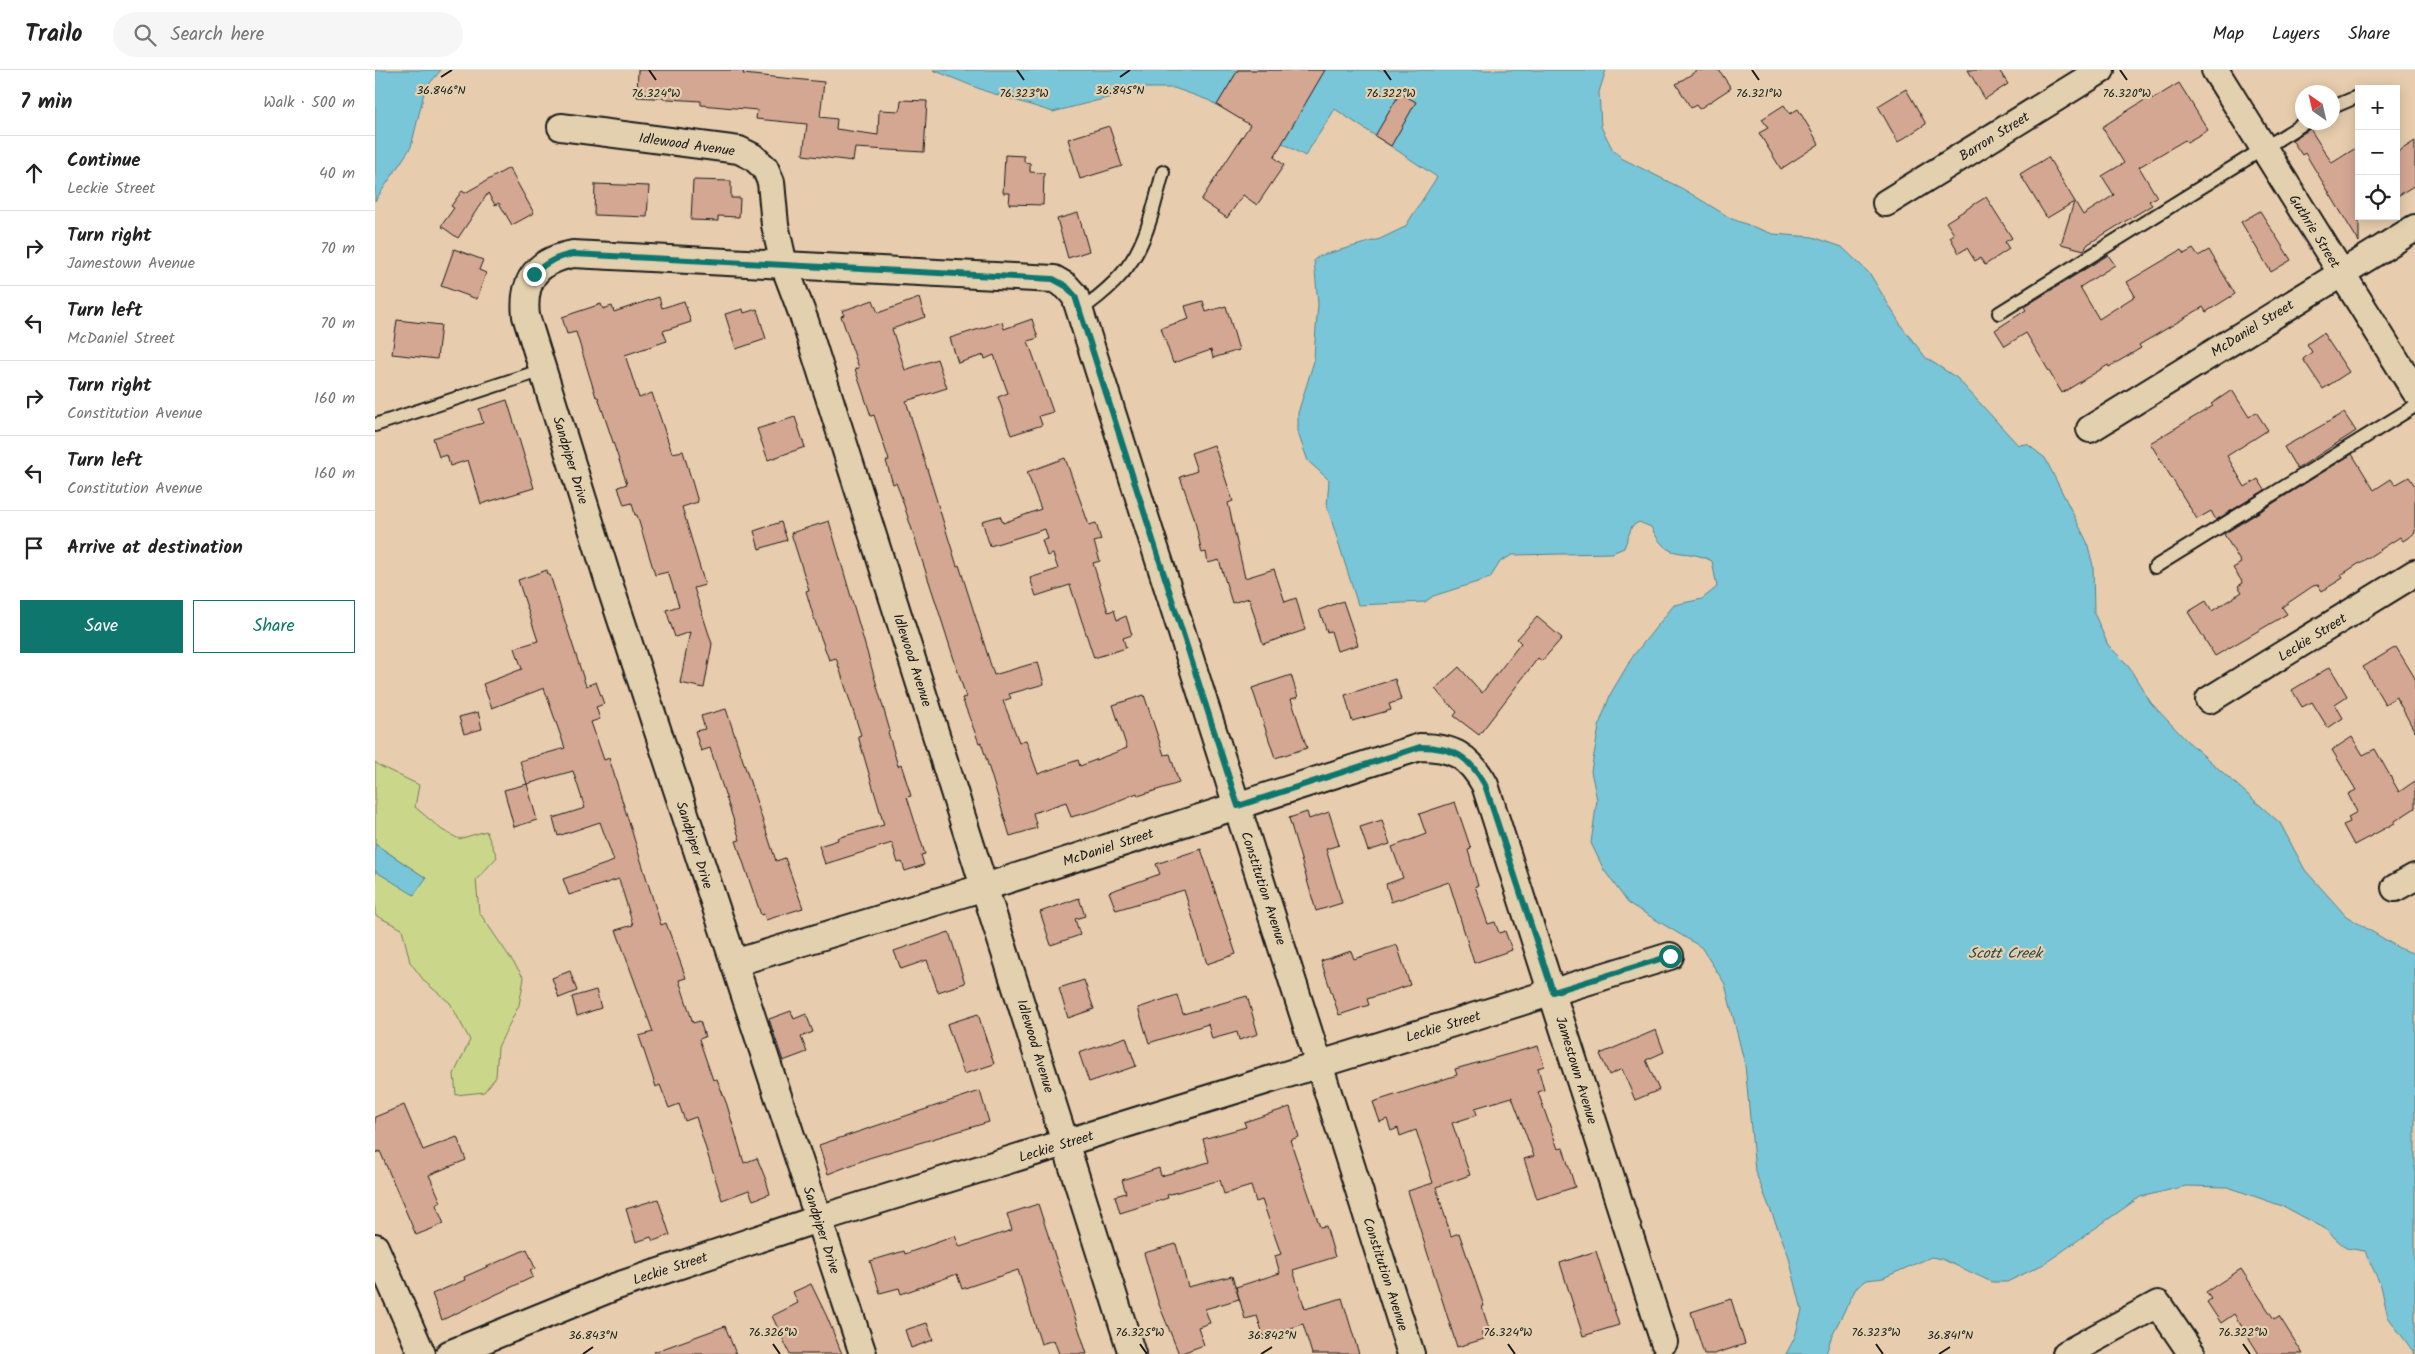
<!DOCTYPE html>
<meta charset="utf-8">
<style>
:root{--surface:#fff;--page:#f6f6f6;--text:#222;--muted:#767676;--line:#e0e0e0;--accent:#0f766e}
body{margin:0;font-family:Kalam,sans-serif;background:var(--page);color:var(--text)}
.controls{position:absolute;right:15px;top:15px;display:grid;overflow:hidden;border-radius:0px;box-shadow:0 2px 12px #0003}
.controls button{width:45px;height:45px;display:grid;place-items:center;padding:0;border:0;border-bottom:1px solid var(--line);background:var(--surface);color:var(--text);font:25px sans-serif}
.compass{position:absolute;left:1920px;top:15px;width:45px;height:45px;border-radius:50%;background:var(--surface);box-shadow:0 2px 12px #0003;rotate:326deg}
.stop{position:absolute;width:15px;height:15px;margin:-11px;border:4px solid #0f766e;border-radius:50%;background:#fff}
.stop.end{background:#0f766e;border-color:#fff;box-shadow:0 1px 5px #0008}
.list{margin:0;padding:0;list-style:none}
h2{display:flex;justify-content:space-between;align-items:center;height:65px;margin:0;padding:0 20px;font-size:21px}
h2 small{font-size:16px;font-weight:400;color:var(--muted)}
.list li{display:grid;grid-template-columns:32px 1fr auto;gap:15px;align-items:center;box-sizing:border-box;height:75px;padding:0 20px;border-top:1px solid var(--line)}
.list b{display:block;font-size:19px;white-space:nowrap}
.list p{margin:0;font-size:16px;white-space:nowrap;color:var(--muted)}
.list em{font-size:16px;font-style:normal;color:var(--muted)}
.actions{display:flex;gap:10px;padding:15px 20px}
.actions a{flex:1;padding:11px 0;border:1px solid var(--accent);border-radius:0px;text-align:center;font-size:18px;color:var(--accent)}
.actions .main{background:var(--accent);color:#fff}
.icon{flex:none;width:28px;height:28px;fill:none;stroke:currentColor;stroke-width:2;stroke-linecap:round;stroke-linejoin:round}
.map{position:relative;flex:none;width:2040px;height:1284px;overflow:hidden}
header{display:flex;align-items:center;gap:30px;box-sizing:border-box;height:70px;padding:0 25px;background:var(--surface);border-bottom:1px solid var(--line)}
header strong{font-size:24px}
nav{display:flex;gap:28px;margin-inline-start:auto;font-size:18px}
.search{width:350px;height:45px;background:var(--page);display:flex;align-items:center;gap:12px;box-sizing:border-box;padding:0 18px;border-radius:28px;color:var(--muted);font-size:19px}
main{display:flex}
aside{flex:1;background:var(--surface)}
.map>svg:first-child{display:block}
.green{fill:#cad78a;stroke:#737a53}
.water{fill:#7ac6d9;stroke:#54828d}
.building{fill:#d4a793;stroke:#1c1c1c}
.lines{fill:none;stroke-linecap:round;stroke-linejoin:round}
.service-casing{stroke:#1c1c1c;stroke-width:16}
.minor-casing{stroke:#1c1c1c;stroke-width:30}
.service{stroke:#e3d0ae;stroke-width:12}
.minor{stroke:#e3d0ae;stroke-width:26}
.route{stroke:#0f766e;stroke-width:6}
.ticks{fill:none;stroke:#1c1c1c;stroke-width:2}
.labels{text-anchor:middle;stroke-width:4.5;stroke-linejoin:round;paint-order:stroke}
.street-label{font-size:14px;fill:#1c1c1c;stroke:#e3d0ae}
.water-label{font-size:15px;font-style:italic;fill:#34464b;stroke:#e3d0ae}
.ticks-label{font-size:12px;text-anchor:middle;fill:#1c1c1c;stroke:#e3d0ae;stroke-width:4.5;stroke-linejoin:round;paint-order:stroke}
</style>
<header>
<strong>Trailo</strong>
<div class="search"><svg class="icon" aria-label="search" viewBox="0 0 24 24"><circle cx="10" cy="10" r="6"/><path d="M15 15l6 6"/></svg>Search here</div>
<nav><a>Map</a><a>Layers</a><a>Share</a></nav>
</header>
<main>
<aside>
<h2>7 min<small>Walk · 500 m</small></h2>
<ul class="list">
<li><svg class="icon" aria-label="ahead" viewBox="0 0 24 24"><path d="M12 20V5M6 11l6-6 6 6"/></svg><div><b>Continue</b><p>Leckie Street</p></div><em>40 m</em></li>
<li><svg class="icon" aria-label="right" viewBox="0 0 24 24"><path d="M7 20v-9h11M14 6l5 5-5 5"/></svg><div><b>Turn right</b><p>Jamestown Avenue</p></div><em>70 m</em></li>
<li><svg class="icon" aria-label="left" viewBox="0 0 24 24"><path d="M17 20v-9H6M10 6l-5 5 5 5"/></svg><div><b>Turn left</b><p>McDaniel Street</p></div><em>70 m</em></li>
<li><svg class="icon" aria-label="right" viewBox="0 0 24 24"><path d="M7 20v-9h11M14 6l5 5-5 5"/></svg><div><b>Turn right</b><p>Constitution Avenue</p></div><em>160 m</em></li>
<li><svg class="icon" aria-label="left" viewBox="0 0 24 24"><path d="M17 20v-9H6M10 6l-5 5 5 5"/></svg><div><b>Turn left</b><p>Constitution Avenue</p></div><em>160 m</em></li>
<li><svg class="icon" aria-label="arrive" viewBox="0 0 24 24"><path d="M6 21V4h12l-3 4 3 4H6"/></svg><div><b>Arrive at destination</b></div></li>
</ul>
<div class="actions"><a class="main">Save</a><a>Share</a></div>
</aside>
<div class="map">
<svg width="2040" height="1284" viewBox="0 0 2040 1284">
<rect width="100%" height="100%" fill="#e7cdad"/>
<filter id="ink" filterUnits="userSpaceOnUse"><feTurbulence type="fractalNoise" baseFrequency=".02" numOctaves="2"/><feDisplacementMap in="SourceGraphic" scale="10" xChannelSelector="R" yChannelSelector="G"/><feConvolveMatrix kernelMatrix="1 2 1 2 8 2 1 2 1" color-interpolation-filters="sRGB"/></filter>
<g filter="url(#ink)">
<polygon class="green" points="0,692 5,696 44,715 40,737 67,760 84,769 111,761 122,787 101,810 104,842 149,908 144,935 123,977 121,1007 109,1022 81,1025 79,1004 95,970 75,933 50,912 35,892 27,859 0,845 0,801 16,810 51,808 0,774"/>
<g class="water">
<polygon points="0,0 66,0 50,19 36,77 0,131"/>
<path d="M 558,0 L 1231,0 L 1224,22 L 1226,57 L 1238,80 L 1248,89 L 1308,119 L 1357,149 L 1398,164 L 1438,167 L 1467,177 L 1495,204 L 1527,257 L 1551,288 L 1582,308 L 1643,375 L 1652,374 L 1670,388 L 1712,472 L 1718,496 L 1719,543 L 1733,575 L 1752,594 L 1776,633 L 1811,670 L 1905,753 L 1930,800 L 1971,846 L 2024,878 L 2040,884 L 2040,1284 L 2013,1247 L 2006,1216 L 1990,1181 L 1971,1178 L 1949,1158 L 1910,1137 L 1853,1117 L 1811,1116 L 1765,1127 L 1669,1194 L 1632,1212 L 1617,1212 L 1567,1189 L 1556,1187 L 1508,1208 L 1492,1210 L 1481,1218 L 1457,1265 L 1451,1284 L 1411,1284 L 1420,1267 L 1427,1240 L 1413,1184 L 1380,1101 L 1370,995 L 1350,914 L 1326,877 L 1253,833 L 1229,800 L 1216,773 L 1222,730 L 1216,701 L 1225,652 L 1236,623 L 1258,586 L 1299,535 L 1327,529 L 1342,517 L 1337,491 C 1305,475 1295,495 1276,457 L 1264,452 L 1257,456 L 1249,478 L 1237,483 L 1137,485 L 1125,492 L 1115,508 L 1058,526 L 1050,532 L 983,535 L 952,436 L 954,410 L 933,391 L 923,363 L 923,343 L 939,291 L 940,271 L 943,234 L 939,190 L 944,186 L 1005,169 L 1030,157 L 1062,107 L 960,39 L 930,86 L 833,30 L 799,18 L 771,18 L 678,42 L 610,21 Z"/>
<polygon points="0,774 51,808 39,825 0,801"/>
</g>
<g class="building">
<polygon points="263,0 369,0 368,4 449,12 445,47 462,49 461,59 503,65 504,40 525,41 526,30 552,31 549,82 480,78 478,91 428,85 432,54 381,49 382,40 326,35 326,31 262,27"/>
<polygon points="863,0 950,0 899,87 909,95 882,135 868,125 852,148 826,130 875,55 842,35"/>
<polygon points="1323,0 1344,0 1356,18 1324,39 1321,35 1316,38 1301,14"/>
<polygon points="1593,0 1624,0 1633,14 1610,29"/>
<polygon points="1804,13 1833,60 1812,72 1810,70 1764,97 1782,127 1774,131 1777,135 1713,174 1709,180 1686,174 1699,132 1672,148 1645,104 1673,87 1708,145 1739,125 1727,106 1749,93 1727,57 1776,26 1778,29"/>
<polygon points="1531,19 1551,54 1523,72 1503,36"/>
<polygon points="1025,23 1041,32 1016,76 1000,66"/>
<polygon points="1409,35 1415,44 1423,39 1444,74 1406,99 1384,63 1393,58 1387,49"/>
<polygon points="734,56 747,96 705,109 693,69"/>
<polygon points="1935,59 1957,93 1984,76 1984,172 1930,83 1927,85 1917,70"/>
<polygon points="2040,71 2040,115 2021,127 2021,83"/>
<polygon points="630,85 649,86 649,92 655,93 655,102 669,103 668,135 634,134 635,123 628,123"/>
<polygon points="134,98 159,143 137,155 124,133 120,135 113,123 83,168 66,156 79,138 76,136 87,121 90,123"/>
<polygon points="318,110 356,111 356,128 365,128 364,147 343,146 343,151 316,150"/>
<polygon points="220,114 274,116 272,147 219,145"/>
<polygon points="1611,127 1637,168 1630,172 1634,179 1610,195 1605,188 1600,191 1592,178 1584,183 1575,167 1579,164 1571,152"/>
<polygon points="1885,141 1916,190 1896,202 1866,152"/>
<polygon points="703,143 714,181 693,188 682,149"/>
<polygon points="79,179 108,190 104,200 111,203 102,229 66,216"/>
<polygon points="1818,179 1823,186 1834,180 1860,224 1831,242 1828,237 1764,275 1766,278 1734,297 1733,295 1687,323 1651,263 1630,276 1620,260 1651,240 1649,237 1733,185 1740,195 1705,217 1724,249 1760,226 1752,212 1806,180 1809,184"/>
<polygon points="284,227 287,238 309,231 316,252 288,261 292,271 250,285 264,328 277,323 297,383 308,381 323,432 307,437 330,515 319,518 337,574 329,618 305,613 315,562 300,567 291,540 304,536 293,502 280,505 262,445 260,445 257,433 249,435 243,417 252,414 223,327 221,327 201,262 192,264 187,247 226,234 228,239 237,236 239,242"/>
<polygon points="544,228 550,247 517,259 530,300 562,289 572,318 531,331 582,496 584,495 619,605 663,592 669,614 634,624 636,628 628,631 644,672 651,670 663,704 703,690 705,696 752,678 738,635 769,625 789,685 795,684 804,713 763,726 762,723 721,740 696,747 691,732 658,743 662,758 635,766 606,672 604,673 587,628 591,627 563,539 525,423 521,413 518,414 511,391 514,390 499,345 496,346 480,299 484,298 466,246 469,245 467,241 498,230 503,243"/>
<polygon points="828,231 831,242 851,236 864,280 838,288 836,280 798,293 786,258 814,249 810,236"/>
<polygon points="368,239 369,243 382,239 391,269 361,279 350,244"/>
<polygon points="657,249 663,268 653,271 678,342 664,346 667,355 636,365 623,327 633,323 619,285 610,289 609,285 583,293 575,268 627,252 629,259"/>
<polygon points="22,250 66,255 62,289 17,284"/>
<polygon points="1948,263 1974,302 1948,319 1928,289 1937,282 1932,274"/>
<polygon points="1857,320 1874,347 1881,342 1893,360 1852,386 1870,417 1883,409 1890,420 1841,450 1836,441 1822,449 1775,373 1838,336 1836,334"/>
<polygon points="132,330 159,418 106,434 93,390 75,396 72,385 64,387 58,368 108,353 104,339"/>
<polygon points="1969,343 1981,361 1922,399 1909,377"/>
<polygon points="420,347 430,377 393,390 382,359"/>
<polygon points="839,375 858,431 853,433 870,508 899,499 910,532 921,528 930,560 888,574 874,528 857,533 844,490 833,493 831,482 827,483 819,447 805,407 822,401 816,383"/>
<polygon points="1977,384 1999,420 2016,409 2020,415 2034,407 2040,416 2040,463 2028,471 2025,467 1966,505 1968,508 1947,521 1943,515 1938,516 1907,537 1912,544 1840,586 1813,542 1831,531 1837,541 1867,522 1863,516 1868,513 1858,498 1866,493 1849,464"/>
<polygon points="690,388 714,455 721,453 726,470 719,472 725,491 718,493 733,542 739,540 742,550 751,546 757,565 748,568 751,578 719,588 695,515 661,526 655,508 683,499 678,484 672,486 667,470 673,469 670,459 615,476 607,451 625,446 628,453 666,439 652,402"/>
<polygon points="454,451 515,661 513,662 523,696 526,694 536,726 532,727 550,784 546,785 549,795 530,801 527,792 523,793 517,773 450,794 444,776 463,770 462,768 509,755 483,666 486,665 461,588 454,590 439,548 431,521 434,520 416,463"/>
<polygon points="406,452 412,470 384,479 379,461"/>
<polygon points="172,500 173,505 175,505 211,616 221,612 229,634 221,637 225,649 216,652 229,690 234,688 286,855 291,853 311,908 304,910 318,953 325,951 330,967 324,969 338,1010 342,1009 352,1035 369,1093 382,1088 391,1110 395,1124 378,1130 374,1120 347,1130 321,1047 310,1051 304,1034 294,1038 285,1015 281,1017 264,966 278,962 241,860 258,855 244,809 194,825 188,809 239,791 225,752 183,766 178,748 210,738 198,701 152,714 145,691 190,678 169,618 117,638 108,614 147,599 140,578 163,571 143,510"/>
<polygon points="968,531 983,575 962,581 956,561 952,562 944,540"/>
<polygon points="1162,547 1187,568 1167,591 1163,588 1104,665 1079,646 1082,642 1060,619 1084,597 1107,623 1146,573 1142,569"/>
<polygon points="2021,577 2040,608 2040,662 2021,627 2010,634 1988,597"/>
<polygon points="1955,597 1972,626 1960,634 1968,648 1953,658 1937,632 1927,637 1917,620"/>
<polygon points="916,605 923,627 916,629 932,678 900,688 877,618"/>
<polygon points="1020,609 1026,630 1014,634 1016,640 977,651 970,625"/>
<polygon points="351,639 401,791 410,788 428,838 391,850 389,844 386,845 361,771 365,770 335,678 326,681 320,661 330,659 326,646"/>
<polygon points="103,642 107,659 89,664 84,647"/>
<polygon points="1977,667 1988,685 2000,679 2024,722 2040,711 2040,738 2020,751 2020,753 1979,775 1968,755 1975,752 1973,747 1982,742 1973,724 1981,720 1957,680"/>
<polygon points="152,714 162,750 139,757 129,720"/>
<polygon points="1080,732 1096,779 1093,780 1103,816 1100,816 1113,854 1120,852 1124,863 1130,861 1137,880 1099,893 1074,812 1016,832 1011,814 1028,808 1017,777 1051,764 1044,744"/>
<polygon points="932,742 934,749 954,742 964,775 951,779 967,833 941,841 914,748"/>
<polygon points="1007,750 1015,774 993,781 985,757"/>
<polygon points="826,779 861,884 832,894 809,820 741,840 734,822 785,804 781,794"/>
<polygon points="704,828 710,846 700,849 705,865 676,875 665,842"/>
<polygon points="574,862 590,913 563,922 552,890 526,899 519,881"/>
<polygon points="1022,875 1035,915 992,929 994,935 964,945 946,891 976,881 979,889"/>
<polygon points="195,901 202,921 184,928 177,908"/>
<polygon points="709,910 719,939 693,948 684,918"/>
<polygon points="221,920 226,938 202,946 197,927"/>
<polygon points="802,925 808,944 872,926 883,964 864,970 862,962 837,969 833,954 774,973 763,938"/>
<polygon points="416,941 419,949 431,944 438,962 426,967 432,982 408,991 394,949"/>
<polygon points="603,944 619,994 589,1004 572,954"/>
<polygon points="1281,960 1289,982 1271,990 1284,1020 1260,1030 1247,999 1234,1005 1225,984"/>
<polygon points="751,967 761,996 714,1012 704,983"/>
<polygon points="1163,976 1169,996 1163,998 1169,1020 1163,1022 1183,1079 1188,1078 1200,1117 1162,1129 1149,1089 1159,1086 1137,1027 1100,1038 1102,1045 1077,1053 1095,1105 1061,1117 1076,1166 1084,1163 1109,1236 1107,1237 1114,1259 1107,1261 1109,1269 1082,1277 1033,1121 1058,1113 1041,1060 1025,1066 1023,1058 1016,1061 1012,1049 1005,1052 998,1032 1082,1005 1080,999"/>
<polygon points="605,1021 614,1052 494,1088 453,1104 444,1075"/>
<polygon points="29,1035 48,1080 82,1067 91,1090 54,1105 66,1132 61,1135 69,1154 41,1165 5,1081 0,1083 0,1047"/>
<polygon points="915,1037 924,1067 915,1070 945,1157 951,1156 960,1187 918,1200 930,1239 967,1228 984,1284 937,1284 928,1254 889,1267 882,1246 870,1249 861,1217 905,1203 900,1186 906,1184 887,1130 881,1132 876,1116 849,1124 845,1110 792,1125 793,1128 745,1143 740,1126 751,1123 747,1110 784,1098 786,1106 834,1092 828,1069 871,1057 869,1052"/>
<polygon points="283,1129 295,1165 278,1171 276,1167 261,1172 251,1139"/>
<polygon points="663,1134 712,1284 684,1284 679,1270 666,1274 643,1200 587,1219 582,1204 526,1224 524,1218 505,1223 495,1191 529,1181 530,1184 580,1166 585,1177 637,1160 632,1144"/>
<polygon points="801,1174 813,1217 857,1206 864,1229 830,1239 835,1253 823,1257 829,1275 804,1284 783,1232 769,1183"/>
<polygon points="152,1179 160,1198 155,1200 158,1207 67,1250 57,1224 90,1210 89,1207"/>
<polygon points="1221,1181 1244,1255 1208,1266 1185,1193"/>
<polygon points="1866,1199 1899,1249 1904,1246 1928,1284 1884,1284 1859,1244 1846,1253 1832,1232 1836,1229 1831,1222"/>
<polygon points="436,1214 452,1247 467,1284 415,1284 397,1246 423,1233 418,1222"/>
<polygon points="1356,1229 1370,1274 1339,1284 1329,1284 1316,1242"/>
<polygon points="552,1253 558,1270 536,1278 530,1260"/>
<polygon points="350,1256 361,1284 280,1284 279,1282"/>
</g>
<g class="lines">
<defs>
<g id="service">
<polyline points="1958,37 1984,26"/>
<path d="M 704,241 C 765,198 770,172 788,102"/>
<polyline points="1624,243 1931,52"/>
<polyline points="0,355 168,300"/>
<polyline points="1780,497 2040,336"/>
</g>
<g id="minor">
<polyline points="1840,0 2040,321"/>
<polyline points="186,57 364,80 378,87 390,98 396,112 400,155 409,195 430,251 757,1284"/>
<polyline points="1511,133 1726,0"/>
<polyline points="1715,359 2040,158"/>
<polyline points="1834,630 2040,503"/>
<polyline points="2020,818 2040,807"/>
<path d="M 359,893 L 610,817 L 1045,677 C 1078,677 1094,686 1110,715 L 1289,1272"/>
<polyline points="0,1177 47,1284"/>
<polyline points="74,1284 239,1217 443,1149 1295,886"/>
<path d="M 488,1284 L 234,513 L 151,246 C 147,209 162,191 198,184 L 679,209 L 691,216 L 700,226 L 1036,1284"/>
<polyline points="1691,1284 1783,1234 1817,1284"/>
</g>
</defs>
<use href="#service" class="service-casing"/>
<use href="#minor" class="minor-casing"/>
<use href="#service" class="service"/>
<use href="#minor" class="minor"/>
</g>
</g>
<g class="lines" filter="url(#ink)">
<path class="route" d="M 159,204 C 171,192 182,187 198,184 L 678,209 L 691,216 L 700,226 L 863,736 L 1045,677 C 1078,677 1094,686 1110,715 L 1178,922 L 1295,886"/>
</g>
<path class="ticks" d="M 274,0 L 281,10M 642,0 L 649,10M 1009,0 L 1016,10M 1377,0 L 1384,10M 1745,0 L 1752,10M 66,7 L 77,0M 745,7 L 755,0M 398,1274 L 405,1284M 765,1274 L 772,1284M 1133,1274 L 1140,1284M 1501,1274 L 1508,1284M 1868,1274 L 1875,1284M 208,1284 L 218,1277M 886,1284 L 897,1277M 1564,1284 L 1575,1277"/>
<g class="labels">
<g class="street-label">
<text transform="translate(1619 66) rotate(-32)" y="5">Barron Street</text>
<text transform="translate(312 74) rotate(8)" y="5">Idlewood Avenue</text>
<text transform="translate(1940 161) rotate(58)" y="5">Guthrie Street</text>
<text transform="translate(1877 258) rotate(-32)" y="5">McDaniel Street</text>
<text transform="translate(196 390) rotate(73)" y="5">Sandpiper Drive</text>
<text transform="translate(1937 567) rotate(-32)" y="5">Leckie Street</text>
<text transform="translate(538 590) rotate(72)" y="5">Idlewood Avenue</text>
<text transform="translate(320 775) rotate(72)" y="5">Sandpiper Drive</text>
<text transform="translate(733 777) rotate(-18)" y="5">McDaniel Street</text>
<text transform="translate(889 818) rotate(72)" y="5">Constitution Avenue</text>
<text transform="translate(1068 956) rotate(-17)" y="5">Leckie Street</text>
<text transform="translate(661 976) rotate(73)" y="5">Idlewood Avenue</text>
<text transform="translate(1202 1000) rotate(73)" y="5">Jamestown Avenue</text>
<text transform="translate(681 1076) rotate(-17)" y="5">Leckie Street</text>
<text transform="translate(447 1160) rotate(72)" y="5">Sandpiper Drive</text>
<text transform="translate(295 1198) rotate(-18)" y="5">Leckie Street</text>
<text transform="translate(1011 1204) rotate(72)" y="5">Constitution Avenue</text>
</g>
<g class="water-label">
<text x="1630" y="888">Scott Creek</text>
</g>
</g>
<g class="ticks-label">
<text x="66" y="24">36.846°N</text>
<text x="745" y="24">36.845°N</text>
<text x="281" y="27">76.324°W</text>
<text x="649" y="27">76.323°W</text>
<text x="1016" y="27">76.322°W</text>
<text x="1384" y="27">76.321°W</text>
<text x="1752" y="27">76.320°W</text>
<text x="398" y="1266">76.326°W</text>
<text x="765" y="1266">76.325°W</text>
<text x="1133" y="1266">76.324°W</text>
<text x="1501" y="1266">76.323°W</text>
<text x="1868" y="1266">76.322°W</text>
<text x="218" y="1269">36.843°N</text>
<text x="897" y="1269">36.842°N</text>
<text x="1575" y="1269">36.841°N</text>
</g>
</svg>
<div class="controls">
<button>+</button>
<button>−</button>
<button><svg class="icon" aria-label="locate" viewBox="0 0 24 24"><circle cx="12" cy="12" r="6"/><path d="M12 2v4M12 18v4M2 12h4M18 12h4"/></svg></button>
</div>
<svg class="compass" viewBox="-18 -18 36 36"><path d="M0-13l5 13h-10z" fill="#e53935"/><path d="M0 13l5-13h-10z" fill="#767676"/></svg>
<div class="stop" style="left:1295px;top:886px"></div>
<div class="stop end" style="left:159px;top:204px"></div>
</div>
</main>
